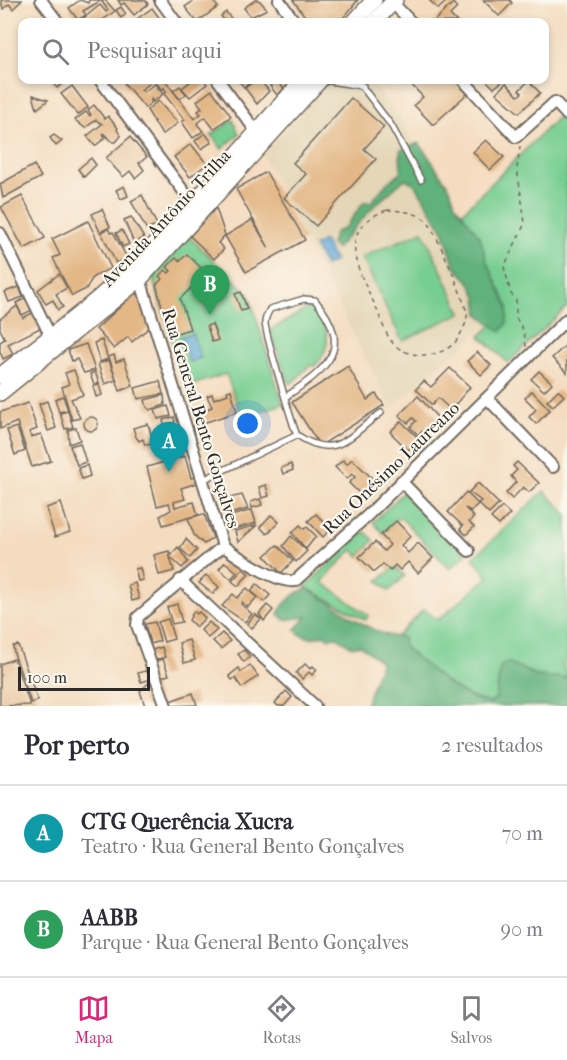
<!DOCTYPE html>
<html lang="pt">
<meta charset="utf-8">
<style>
:root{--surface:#fff;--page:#f7f7f7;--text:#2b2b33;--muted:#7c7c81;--line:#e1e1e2;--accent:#db2777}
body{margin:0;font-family:"IM FELL French Canon",serif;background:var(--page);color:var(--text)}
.scale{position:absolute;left:18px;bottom:15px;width:132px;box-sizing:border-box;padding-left:6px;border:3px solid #2b2b2b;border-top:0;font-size:16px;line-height:21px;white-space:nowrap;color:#2b2b2b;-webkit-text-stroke:4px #fbf7ec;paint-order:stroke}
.you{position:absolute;left:248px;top:424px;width:21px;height:21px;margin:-15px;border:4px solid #fff;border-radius:50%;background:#1a73e8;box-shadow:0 0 0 9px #1a73e833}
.badge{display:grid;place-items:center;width:39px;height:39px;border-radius:50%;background:var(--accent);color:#fff;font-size:20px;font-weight:700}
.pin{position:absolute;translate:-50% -50px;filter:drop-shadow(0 2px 3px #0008)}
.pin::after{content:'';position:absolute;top:32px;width:21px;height:18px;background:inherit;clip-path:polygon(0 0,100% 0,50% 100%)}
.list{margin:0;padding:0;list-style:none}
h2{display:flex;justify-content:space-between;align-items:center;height:78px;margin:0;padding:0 24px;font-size:26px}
h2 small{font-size:20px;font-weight:400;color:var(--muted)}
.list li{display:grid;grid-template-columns:39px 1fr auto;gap:18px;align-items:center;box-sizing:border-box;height:96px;padding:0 24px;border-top:2px solid var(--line)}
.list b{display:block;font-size:22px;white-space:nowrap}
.list p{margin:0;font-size:20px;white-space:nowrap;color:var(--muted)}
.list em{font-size:20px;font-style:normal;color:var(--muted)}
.icon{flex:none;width:33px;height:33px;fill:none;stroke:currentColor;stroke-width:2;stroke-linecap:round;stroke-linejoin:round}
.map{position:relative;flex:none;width:567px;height:706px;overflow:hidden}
.search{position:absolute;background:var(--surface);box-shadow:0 3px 9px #0003;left:18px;right:18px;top:18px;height:66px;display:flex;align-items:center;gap:15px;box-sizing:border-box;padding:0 21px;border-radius:12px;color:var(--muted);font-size:22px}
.sheet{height:270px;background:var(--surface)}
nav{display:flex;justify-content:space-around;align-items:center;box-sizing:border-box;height:84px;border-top:2px solid var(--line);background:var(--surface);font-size:16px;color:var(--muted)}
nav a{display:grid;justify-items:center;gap:3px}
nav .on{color:var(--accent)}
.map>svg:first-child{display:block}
.built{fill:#e4d6b7}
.green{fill:#77ce92;stroke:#517c5e;stroke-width:1.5}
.forest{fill:#61b17c;stroke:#466e54;stroke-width:1.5}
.water{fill:#63a9d9;stroke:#476a82;stroke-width:1.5}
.building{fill:#e3b786}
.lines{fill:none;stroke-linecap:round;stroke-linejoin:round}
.lane-casing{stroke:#71695f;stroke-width:8}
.street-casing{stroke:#71695f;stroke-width:14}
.secondary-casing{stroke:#71695f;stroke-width:18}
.path{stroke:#71695f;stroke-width:1.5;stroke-dasharray:4.5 4.5;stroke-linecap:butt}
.lane{stroke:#fff;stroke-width:5}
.street{stroke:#fff;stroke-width:10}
.secondary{stroke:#fff;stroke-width:15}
.labels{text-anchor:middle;stroke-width:4.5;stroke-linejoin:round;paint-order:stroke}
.street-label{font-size:18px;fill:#2b2b2b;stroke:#fbf7ec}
</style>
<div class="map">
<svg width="567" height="706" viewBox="0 0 567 706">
<rect width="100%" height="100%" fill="#fbf7ec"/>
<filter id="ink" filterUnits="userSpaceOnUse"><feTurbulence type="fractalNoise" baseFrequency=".0167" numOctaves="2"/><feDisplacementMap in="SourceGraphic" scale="12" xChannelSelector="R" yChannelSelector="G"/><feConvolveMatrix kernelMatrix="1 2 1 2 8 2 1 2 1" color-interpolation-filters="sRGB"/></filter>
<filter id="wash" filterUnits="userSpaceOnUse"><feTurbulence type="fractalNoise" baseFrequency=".008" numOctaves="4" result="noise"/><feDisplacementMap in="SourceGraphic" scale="24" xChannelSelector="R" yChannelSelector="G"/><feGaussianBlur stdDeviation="1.35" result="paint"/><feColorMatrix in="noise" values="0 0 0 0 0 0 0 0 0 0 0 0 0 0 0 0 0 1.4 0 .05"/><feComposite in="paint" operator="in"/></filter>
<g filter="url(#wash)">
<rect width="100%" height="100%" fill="#f4dcc0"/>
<polygon class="built" points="330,80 369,80 401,119 452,218 490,322 391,408 262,154"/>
<g class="green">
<polygon points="558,117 567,123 567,307 508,363 480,336 493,324 455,220"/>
<polygon points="233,120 239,134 222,149 211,135"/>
<polygon points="423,231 461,313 402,341 362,257"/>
<polygon points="189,237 249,294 283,404 242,417 226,374 186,387 152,276"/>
<path d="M 308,308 L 315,309 C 330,328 333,347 315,366 L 309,366 L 291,384 L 288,381 L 270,330 Z"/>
<polygon points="405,491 466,554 450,569 400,517 383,533 373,522"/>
<path d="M 544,491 L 567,514 L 567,659 L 563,666 L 567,674 L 565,678 L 537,676 L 508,662 L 500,668 L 496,698 L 490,703 C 460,698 416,661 396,637 L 424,609 L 438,620 L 488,577 L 473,558 Z"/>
<polygon points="364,531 374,540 359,556 352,550 322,582 368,615 366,620 305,587"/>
<polygon points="396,567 405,576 389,591 378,580"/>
</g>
<g class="forest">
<polygon points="419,143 450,188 455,204 480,237 487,262 508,307 507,323 501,332 479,314 477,296 468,280 455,267 443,230 415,184 405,179 373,207 336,249 331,244 335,232 344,229 364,202 371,202 387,183 401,172 400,150"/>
<path d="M 307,589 C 336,602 372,639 403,637 L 404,647 C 430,668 456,697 490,703 L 496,698 L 500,667 L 508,662 L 537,676 L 565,678 L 567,674 L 567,706 L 365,706 L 381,662 L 360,645 L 352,647 L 337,637 L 329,638 L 323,635 C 313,639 303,639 295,630 L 307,617 L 285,620 L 278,614 C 283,603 295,592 307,589 Z"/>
</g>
<g class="water">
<polygon points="324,241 335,261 325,266 314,246"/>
<polygon points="192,333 201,358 189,362 181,337"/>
</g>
<g id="blocks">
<g class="building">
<polygon points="1,0 22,0 13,9 9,4 3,9"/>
<polygon points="80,0 88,3 89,0 102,0 83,11 86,15 78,20 69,8"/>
<polygon points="105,0 115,11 100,22 79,22 100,5 106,12 108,10 102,2"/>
<polygon points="118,0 145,0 148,4 134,15 124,3 121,5"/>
<polygon points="195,0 212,0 218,7 197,22 185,7"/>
<polygon points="255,0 259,0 267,9 251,17 244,8"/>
<polygon points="293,0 358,0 340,22 309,22"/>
<polygon points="429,0 448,0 438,9"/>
<polygon points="483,0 510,0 512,3 499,16"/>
<polygon points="453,3 457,8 450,15 457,22 436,22 434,21"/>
<polygon points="121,7 126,14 121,18 116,10"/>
<polygon points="152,8 161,20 157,22 133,22"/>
<polygon points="226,12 234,22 225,22 221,16"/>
<polygon points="50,80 67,80 57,88"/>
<polygon points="128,80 150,80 151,82 141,90 144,92 155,84 163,94 153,102 151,98 151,103 145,108 124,83"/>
<polygon points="154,80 165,80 194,119 201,114 198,111 202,108 197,101 212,90 231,116 214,129 205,117 197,124 203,131 193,138 182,122 185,120 164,94 167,92 164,88 162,90"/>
<polygon points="188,80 204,80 207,84 190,97 182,88 190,82"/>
<polygon points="238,80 250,80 251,82 244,87"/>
<polygon points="256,80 269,80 263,84 269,91 257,104 245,88"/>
<polygon points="407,80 456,80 468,93 433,125 414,105 423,97"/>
<polygon points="486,80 504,80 494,88"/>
<polygon points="277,81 284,89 277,95 270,86"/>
<polygon points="529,81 540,93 519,113 496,93 506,83 518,96 522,93 519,90"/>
<polygon points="72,86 88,107 78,115 61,94"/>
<polygon points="180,86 186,94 180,99 173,91"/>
<polygon points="33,95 48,100 37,109"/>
<polygon points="351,98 384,127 364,149 376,159 316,226 284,198 306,174 293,163"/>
<polygon points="158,101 178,123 162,135 147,110"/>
<polygon points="94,105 105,119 108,116 118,128 117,130 121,136 116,142 113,142 103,133 105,138 95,146 87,136 102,124 96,120 85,128 75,120 86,112 90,116 91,115 88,110"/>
<polygon points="205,133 212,142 201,149 195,141"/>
<polygon points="54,135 62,141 56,146 50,138"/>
<polygon points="130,137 147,157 139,163 144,170 135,178 130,171 123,177 106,158"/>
<polygon points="486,140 504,157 490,170 473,152"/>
<polygon points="191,144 207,164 190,177 174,157"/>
<polygon points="91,158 96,165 84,177 78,169"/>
<polygon points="34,165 41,177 3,198 0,184"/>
<polygon points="266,172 305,240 246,272 225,236 252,220 269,248 236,189"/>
<polygon points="124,186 128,196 121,199 116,190"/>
<polygon points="142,195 157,225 147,230 131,201"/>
<polygon points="22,196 45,238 24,249 1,207"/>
<polygon points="216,208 225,235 218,243 224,249 214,259 190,236"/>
<polygon points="102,209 110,227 100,232 92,214"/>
<polygon points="131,217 144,238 134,243 124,220"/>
<polygon points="88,221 111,268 93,277 86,289 72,296 53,258 60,255 52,239"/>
<polygon points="108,229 111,233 113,232 127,258 116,263 101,232"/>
<polygon points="122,230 129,244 123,247 116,233"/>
<polygon points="187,254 206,273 180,299 190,329 170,335 156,285 162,279 159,276 165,270 169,273 171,271 167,267 176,258 180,261"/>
<polygon points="59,274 67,288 56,294 63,307 58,310 53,300 46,304 38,290"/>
<polygon points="19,287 23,297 9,302 5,292"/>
<polygon points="241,292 247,309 241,311 235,294"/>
<polygon points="135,293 140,295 151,326 132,342 128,337 114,349 96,329"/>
<polygon points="26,298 32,310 22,315 16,303"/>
<polygon points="17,306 23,318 34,312 42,327 8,344 13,354 3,359 0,352 0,342 5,339 0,329 0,319"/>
<polygon points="212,324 218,340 212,342 207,326"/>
<polygon points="102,340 108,359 100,362 94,343"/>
<polygon points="86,344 95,370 84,373 77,359 72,361 68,350"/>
<polygon points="567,344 567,373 552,358"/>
<polygon points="477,352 491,365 481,375 467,361"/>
<polygon points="114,355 116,362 124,359 133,386 120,391 109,357"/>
<polygon points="109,360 116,380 105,384 98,364"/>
<polygon points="348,366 367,400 376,394 384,405 320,446 292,402"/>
<polygon points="450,368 470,387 451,410 438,398 432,405 416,389 424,381 431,387"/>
<polygon points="74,370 83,395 71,399 80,418 72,420 62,387 69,384 65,373"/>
<polygon points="539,371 552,383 544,391 531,379"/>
<polygon points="95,372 99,383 94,385 90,374"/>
<polygon points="160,381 163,394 138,399 135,388"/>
<polygon points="99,384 102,395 96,397 93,386"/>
<polygon points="231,390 237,412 203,423 199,412 212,407 207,396 212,394 214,399 228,394 227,391"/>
<polygon points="558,390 564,396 553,406 547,401"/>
<polygon points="532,391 550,410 536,424 529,417 536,409 525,398"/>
<polygon points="164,395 165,405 150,410 147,407 145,400"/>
<polygon points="63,396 68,410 59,412 55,399"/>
<polygon points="418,396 438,418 418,435 410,427 416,421 413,418 408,423 399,415"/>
<polygon points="47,401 56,428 48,431 39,404"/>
<polygon points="28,403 37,429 29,432 31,437 41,434 51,461 32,467 17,422 0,429 0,412"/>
<polygon points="168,406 171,416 158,419 155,410"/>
<polygon points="68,411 73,427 65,429 60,413"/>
<circle cx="91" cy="424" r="7"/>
<polygon points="174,417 175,422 164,425 163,420"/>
<polygon points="401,421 419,439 408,450 390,432"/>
<polygon points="148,424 152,437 177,430 180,442 165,447 164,443 145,445 143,439 139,441 136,437 133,428"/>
<polygon points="17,427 25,451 15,455 7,430"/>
<polygon points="76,428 80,440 69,444 68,430"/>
<polygon points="80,443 86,462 77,465 70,446"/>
<polygon points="181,445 183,454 171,457 168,448"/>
<polygon points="185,456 191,478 195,477 197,483 181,488 185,499 174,502 175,507 194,502 198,515 163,525 160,516 171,510 169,503 157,506 147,467"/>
<polygon points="352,459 374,480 360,494 349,483 355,477 352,474 347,479 335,467 343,460 347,464"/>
<polygon points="517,462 539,483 529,492 523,487 512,499 506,493 516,482 511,476 517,470 513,466"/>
<polygon points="291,464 293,470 283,474 281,468"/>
<polygon points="87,465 90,476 82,479 78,468"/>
<polygon points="478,483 499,504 489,514 478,503 481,501 469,492"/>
<polygon points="266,485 269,496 262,498 259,487"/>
<polygon points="466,492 478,504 471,511 465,508 474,517 469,522 474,527 466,535 460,529 463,526 448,512"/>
<polygon points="242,495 248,509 229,514 225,499"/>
<polygon points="260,499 262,505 252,508 251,502"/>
<polygon points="61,503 70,532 55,537 46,508"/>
<polygon points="502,507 510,514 499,525 491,518"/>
<polygon points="252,510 256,523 230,530 227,517"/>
<polygon points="204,514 213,538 204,544 194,535 188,518"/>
<polygon points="316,514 331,529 323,537 308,521"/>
<polygon points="271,515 279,522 267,534 260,527"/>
<polygon points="396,521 411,536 401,545 408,553 418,543 433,558 418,573 408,562 400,570 395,565 390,571 383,564 374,572 359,557 375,542 384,551 390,545 381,535"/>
<polygon points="257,525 238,542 235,531"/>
<polygon points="300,525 304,529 307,527 316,536 306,549 292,533"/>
<polygon points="291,536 307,551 296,562 283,546"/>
<polygon points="186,539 197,550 190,558 180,548"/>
<polygon points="277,545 293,561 281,573 265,556"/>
<polygon points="178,547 188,562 182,568 170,557 174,571 159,575 154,555 169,551 170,556"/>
<polygon points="225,562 237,572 231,579 219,569"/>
<polygon points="140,568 143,580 138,581 135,569"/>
<polygon points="243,569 249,574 238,586 232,581"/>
<polygon points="206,575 219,587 213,594 199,583"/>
<polygon points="135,583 139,599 132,601 128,585"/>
<polygon points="257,584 270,595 264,602 251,591"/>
<polygon points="247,588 257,597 248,607 242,602 241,604 252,614 245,622 222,606 233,594 237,598"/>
<polygon points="177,604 182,622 172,624 167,607"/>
<polygon points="267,605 273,610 264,621 259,614"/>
<polygon points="194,611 197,614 199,612 205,618 196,627 189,620"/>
<polygon points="255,614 261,619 252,628 247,624"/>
<polygon points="168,619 174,639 164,642 158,622"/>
<polygon points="155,622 160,641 150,644 145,624"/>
<polygon points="209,622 217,630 208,638 201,630"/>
<polygon points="222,633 230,641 221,649 213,641"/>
<polygon points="189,640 195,660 184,663 179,643"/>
<polygon points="18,645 38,701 31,703 14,653 13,646"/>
<polygon points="162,647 165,657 152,661 149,651"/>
<polygon points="244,650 250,657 244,662 238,654"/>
<polygon points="14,659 30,705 0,706 0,664"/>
<polygon points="163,659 169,675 161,677 155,661"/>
<polygon points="305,664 310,669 313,666 317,670 312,675 309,672 302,679 296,673"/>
<polygon points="250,665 258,676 242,688 235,678 232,680 229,676 239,668 241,672"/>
<polygon points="149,670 152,679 141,682 138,673"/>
<polygon points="152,680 161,706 145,706 140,691"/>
<polygon points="286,691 292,697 284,706 278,706 275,703"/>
<polygon points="193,693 197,705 169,706 167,702"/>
</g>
</g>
</g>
<g filter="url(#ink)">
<use href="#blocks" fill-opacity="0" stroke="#71695f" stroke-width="1.5"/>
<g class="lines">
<defs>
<g id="lane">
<polyline points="322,80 363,86"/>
<polyline points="357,80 391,125 421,180"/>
<path d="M 287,396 C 329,367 354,348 315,300 L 304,299 L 270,309 C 268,313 265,318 265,322 C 264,329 293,427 297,435"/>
<path d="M 203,480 L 297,435 C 337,462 349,435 381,413"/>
</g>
<g id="street">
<polyline points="41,0 58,22"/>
<polyline points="160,0 176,22"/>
<polyline points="279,0 295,22"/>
<polyline points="392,2 411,22"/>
<polyline points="100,80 197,209"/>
<polyline points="218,80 256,131"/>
<polyline points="463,80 516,137 555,102 567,115"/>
<polyline points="0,233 50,335"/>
<polyline points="140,279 223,546"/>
<polyline points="487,398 553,467"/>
<polyline points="401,481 469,551"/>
<path d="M 223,546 C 237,556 278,584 295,581 L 367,516 L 567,319"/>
<polyline points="180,580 315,706"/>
<polyline points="166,706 137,625 138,617 223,546"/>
</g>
<g id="secondary">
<polyline points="354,22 374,0"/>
<polyline points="374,22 395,0"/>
<path d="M 0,376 C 37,346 76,319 111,287 C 180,224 240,149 303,80"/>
<polyline points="0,393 140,279 320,80"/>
</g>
</defs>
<use href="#lane" class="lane-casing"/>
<use href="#street" class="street-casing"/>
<use href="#secondary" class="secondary-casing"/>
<g class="path">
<polyline points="520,146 517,168 525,223 504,267 511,294 516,300 516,318 524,331 526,347"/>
<path d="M 387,210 C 401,211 414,211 426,220 C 433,225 468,306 467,316 C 467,323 462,331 459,337 C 447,358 408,362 392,342 C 384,332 380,316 375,305 C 358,270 334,229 387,210 Z"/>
</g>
<use href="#lane" class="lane"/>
<use href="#street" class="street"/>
<use href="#secondary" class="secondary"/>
</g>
</g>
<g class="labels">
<g class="street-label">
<text transform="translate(166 218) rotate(-47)" y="6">Avenida Antônio Trilha</text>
<text transform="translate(201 418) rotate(73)" y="6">Rua General Bento Gonçalves</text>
<text transform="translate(391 468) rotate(-44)" y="6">Rua Onésimo Laureano</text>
</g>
</g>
</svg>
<div class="scale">100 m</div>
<div class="you"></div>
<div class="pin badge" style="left:169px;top:472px;background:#0f9aa8">A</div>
<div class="pin badge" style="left:210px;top:315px;background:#2e9e5b">B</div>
<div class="search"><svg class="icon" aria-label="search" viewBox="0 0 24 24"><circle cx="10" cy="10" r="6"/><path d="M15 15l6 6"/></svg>Pesquisar aqui</div>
</div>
<section class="sheet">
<h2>Por perto<small>2 resultados</small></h2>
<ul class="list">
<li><span class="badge" style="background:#0f9aa8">A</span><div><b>CTG Querência Xucra</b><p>Teatro · Rua General Bento Gonçalves</p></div><em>70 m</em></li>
<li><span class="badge" style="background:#2e9e5b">B</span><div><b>AABB</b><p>Parque · Rua General Bento Gonçalves</p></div><em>90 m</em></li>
</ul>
</section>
<nav>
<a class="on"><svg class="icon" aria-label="map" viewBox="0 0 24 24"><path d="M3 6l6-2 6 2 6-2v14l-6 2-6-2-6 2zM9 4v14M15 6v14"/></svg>Mapa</a>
<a><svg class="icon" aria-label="directions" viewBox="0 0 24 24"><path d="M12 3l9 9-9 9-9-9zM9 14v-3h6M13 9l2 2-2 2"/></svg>Rotas</a>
<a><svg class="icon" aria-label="saved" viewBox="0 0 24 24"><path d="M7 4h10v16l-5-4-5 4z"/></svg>Salvos</a>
</nav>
